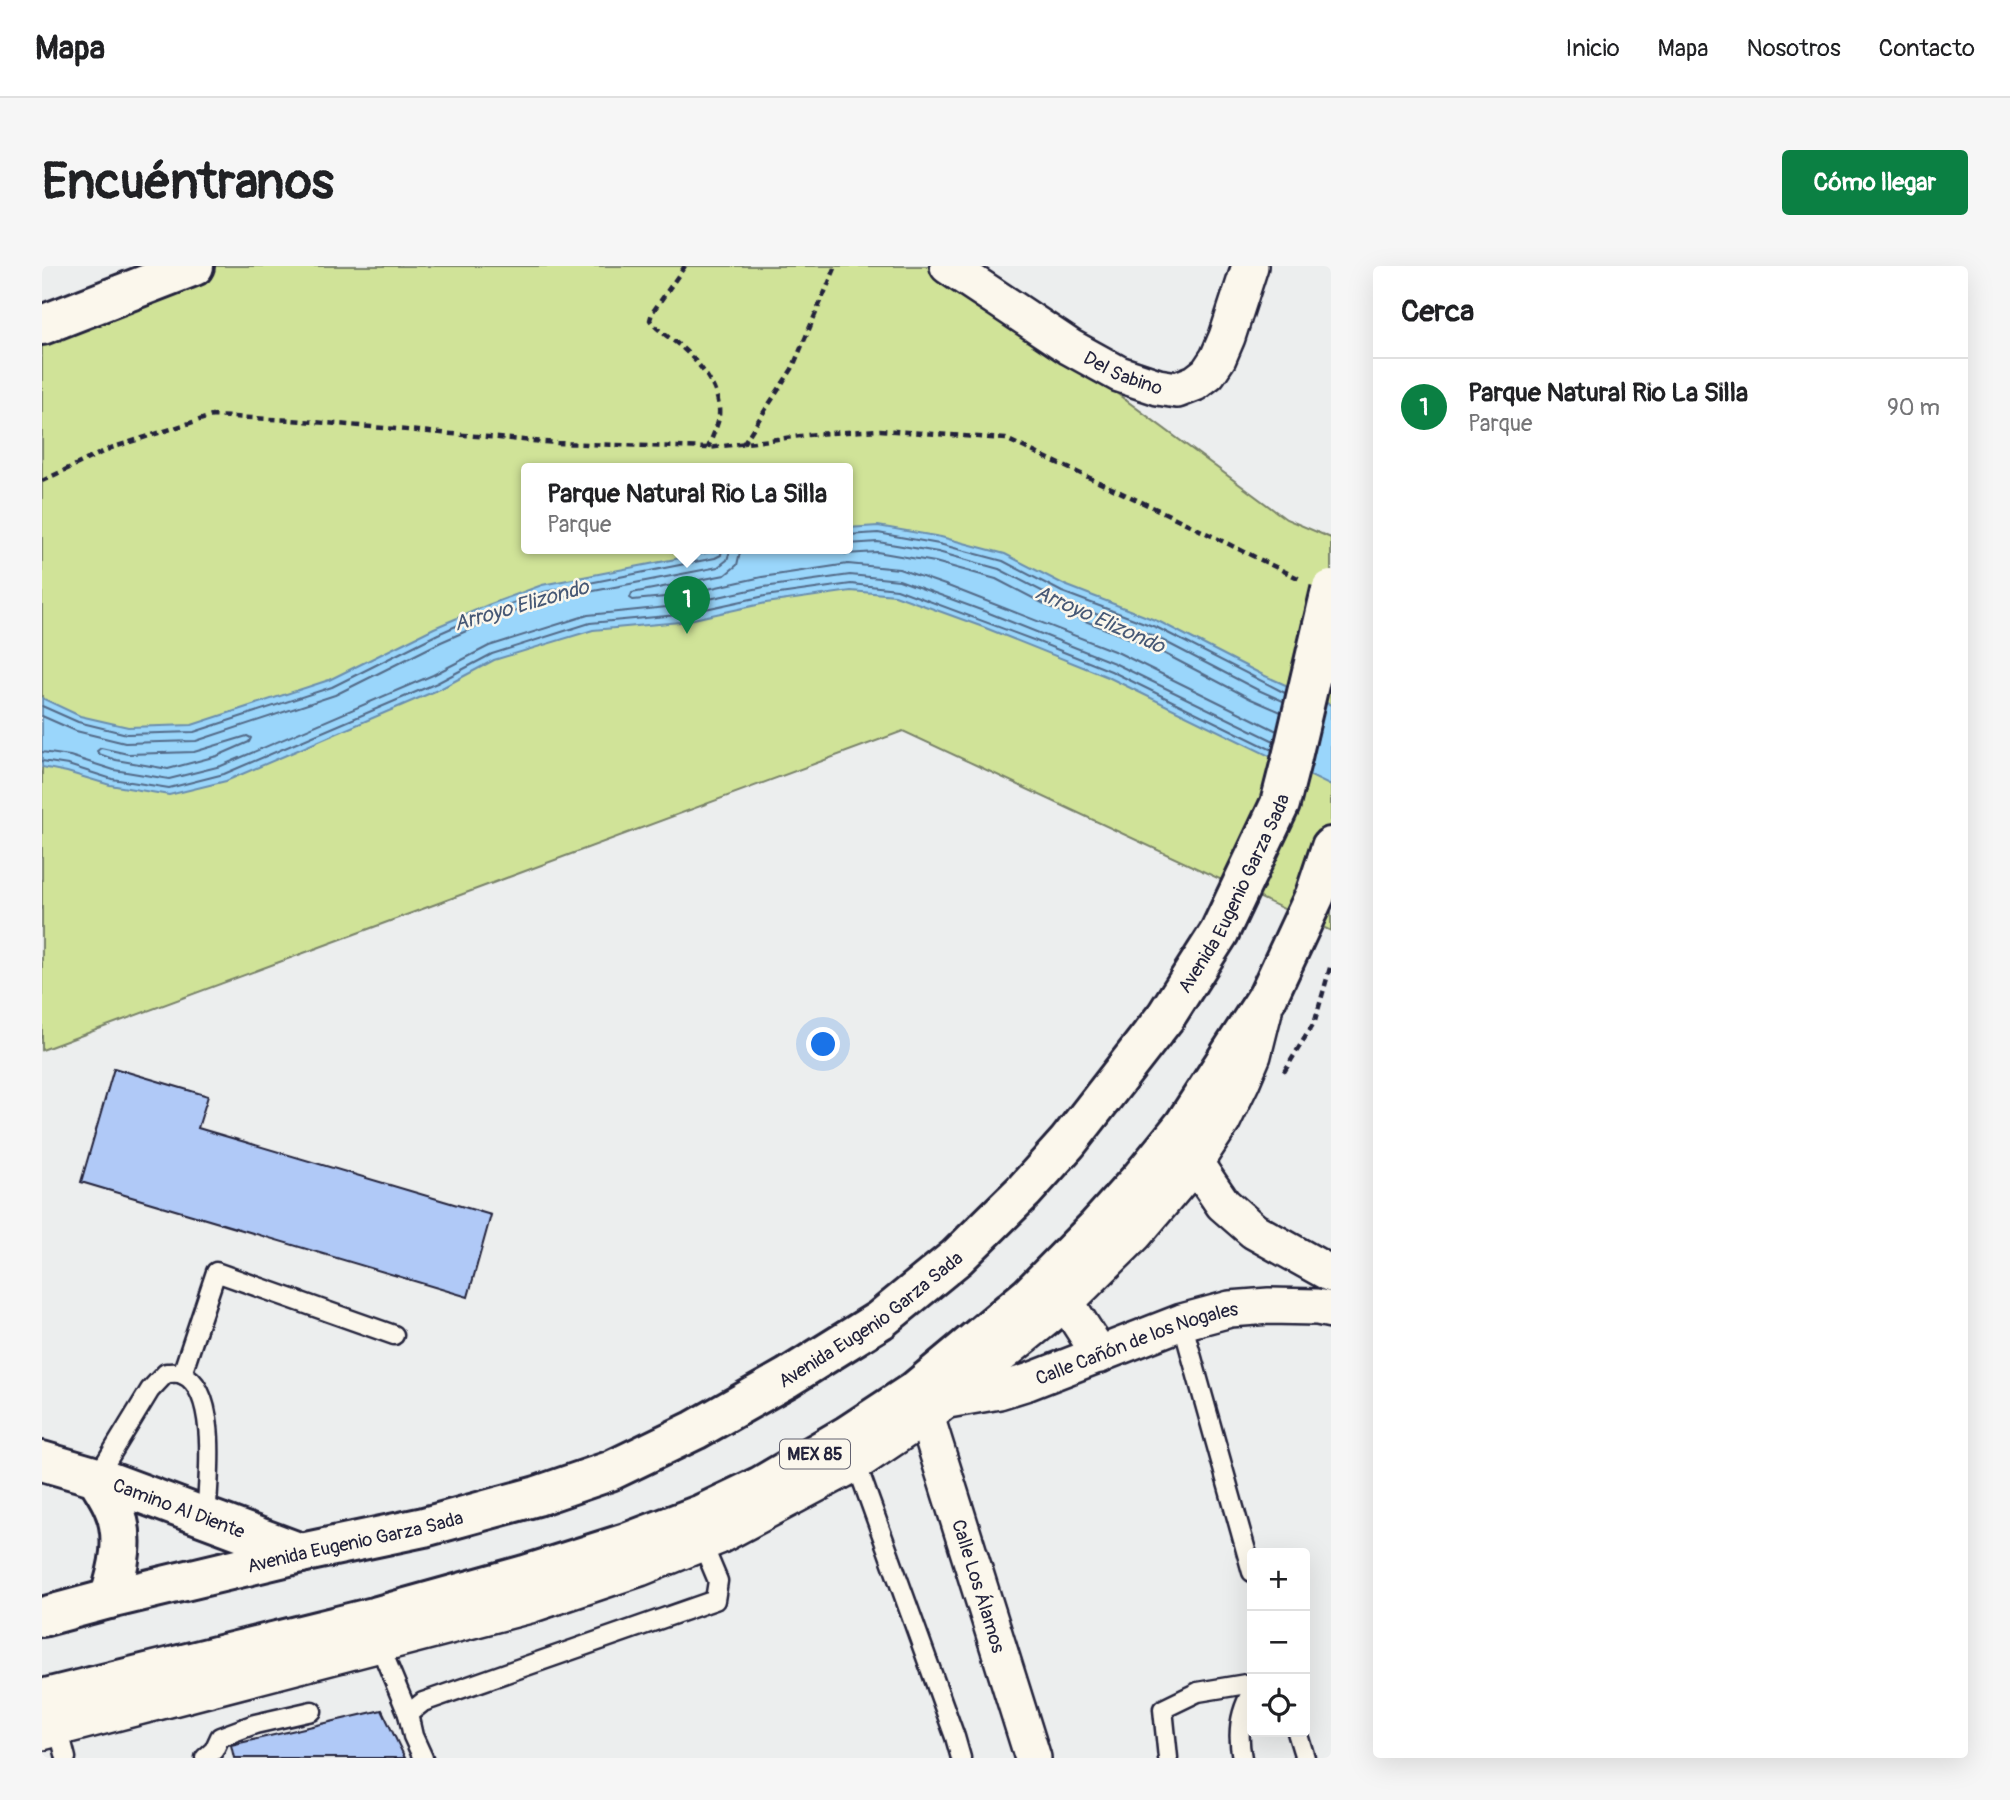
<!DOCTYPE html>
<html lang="es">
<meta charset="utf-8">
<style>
:root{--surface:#fff;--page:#f6f6f6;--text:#202124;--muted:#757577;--line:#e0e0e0;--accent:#0b8043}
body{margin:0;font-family:Pangolin,sans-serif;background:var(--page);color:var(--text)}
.controls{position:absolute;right:21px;bottom:21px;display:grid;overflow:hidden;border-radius:7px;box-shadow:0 7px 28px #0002}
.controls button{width:63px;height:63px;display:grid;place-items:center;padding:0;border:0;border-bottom:2px solid var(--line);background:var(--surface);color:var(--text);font:35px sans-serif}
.you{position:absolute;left:782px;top:779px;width:24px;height:24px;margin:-18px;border:5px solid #fff;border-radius:50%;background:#1a73e8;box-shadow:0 0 0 10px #1a73e833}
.badge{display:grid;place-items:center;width:46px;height:46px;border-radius:50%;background:var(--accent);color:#fff;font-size:23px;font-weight:700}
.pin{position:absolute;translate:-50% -58px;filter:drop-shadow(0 2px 4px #0008)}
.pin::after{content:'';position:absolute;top:37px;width:24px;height:21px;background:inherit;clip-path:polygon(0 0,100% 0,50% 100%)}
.popup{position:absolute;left:479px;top:197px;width:332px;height:91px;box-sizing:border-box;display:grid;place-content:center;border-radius:7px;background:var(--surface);filter:drop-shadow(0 2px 5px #0005);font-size:23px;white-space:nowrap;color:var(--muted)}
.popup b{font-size:26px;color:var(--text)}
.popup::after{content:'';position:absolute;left:50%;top:100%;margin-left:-14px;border:14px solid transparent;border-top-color:var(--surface)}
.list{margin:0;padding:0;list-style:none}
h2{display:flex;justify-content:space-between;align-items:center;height:91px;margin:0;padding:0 28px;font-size:30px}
h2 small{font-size:23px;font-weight:400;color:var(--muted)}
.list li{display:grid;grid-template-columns:46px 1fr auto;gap:21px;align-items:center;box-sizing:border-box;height:98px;padding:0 28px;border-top:2px solid var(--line)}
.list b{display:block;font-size:26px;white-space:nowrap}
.list p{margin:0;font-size:23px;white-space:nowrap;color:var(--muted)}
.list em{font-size:23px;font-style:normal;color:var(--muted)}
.icon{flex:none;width:38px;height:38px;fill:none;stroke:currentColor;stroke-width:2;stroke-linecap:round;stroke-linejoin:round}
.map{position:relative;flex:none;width:1289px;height:1492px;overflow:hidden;border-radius:7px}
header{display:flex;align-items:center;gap:42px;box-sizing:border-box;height:98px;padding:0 35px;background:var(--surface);border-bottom:2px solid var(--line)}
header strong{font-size:33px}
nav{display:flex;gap:38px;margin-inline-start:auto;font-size:24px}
.intro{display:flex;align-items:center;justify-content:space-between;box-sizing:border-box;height:168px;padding:0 42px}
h1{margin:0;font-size:49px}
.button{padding:18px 32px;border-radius:7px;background:var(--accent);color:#fff;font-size:24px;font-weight:700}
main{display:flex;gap:42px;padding:0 42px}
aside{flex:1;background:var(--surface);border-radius:7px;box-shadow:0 7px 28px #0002}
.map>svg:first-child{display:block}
.green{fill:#d0e398;stroke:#79826a;stroke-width:2;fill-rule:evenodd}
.water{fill:#9ad6fb;stroke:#6a8eae;stroke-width:2}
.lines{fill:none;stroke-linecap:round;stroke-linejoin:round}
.shore{stroke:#526a88;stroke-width:2}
.building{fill:#b0c9f7;stroke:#22223b;stroke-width:2}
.lane-casing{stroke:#22223b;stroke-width:23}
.street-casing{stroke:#22223b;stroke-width:40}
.secondary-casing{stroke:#22223b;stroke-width:44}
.highway-casing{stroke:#22223b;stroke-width:44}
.path{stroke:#22223b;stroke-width:4.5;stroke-dasharray:7 5;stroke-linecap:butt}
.lane{stroke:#fbf7ec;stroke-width:18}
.street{stroke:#fbf7ec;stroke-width:35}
.secondary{stroke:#fbf7ec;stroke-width:38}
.highway{stroke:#fbf7ec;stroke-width:38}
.highway-bridge-casing{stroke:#22223b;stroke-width:44;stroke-linecap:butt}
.highway-bridge{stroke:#fbf7ec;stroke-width:38}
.labels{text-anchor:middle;stroke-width:5;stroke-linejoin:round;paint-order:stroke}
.shield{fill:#fbf7ec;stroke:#636270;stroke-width:2}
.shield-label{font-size:18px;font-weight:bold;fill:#22223b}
.street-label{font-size:19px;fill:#22223b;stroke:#fbf7ec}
.water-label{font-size:21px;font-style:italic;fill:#465875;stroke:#fbf7ec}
</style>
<header>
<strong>Mapa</strong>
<nav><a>Inicio</a><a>Mapa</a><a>Nosotros</a><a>Contacto</a></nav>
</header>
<div class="intro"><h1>Encuéntranos</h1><a class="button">Cómo llegar</a></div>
<main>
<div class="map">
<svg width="1289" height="1492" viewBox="0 0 1289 1492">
<rect width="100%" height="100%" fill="#eceeee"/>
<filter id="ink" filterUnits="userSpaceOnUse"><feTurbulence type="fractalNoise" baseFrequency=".0143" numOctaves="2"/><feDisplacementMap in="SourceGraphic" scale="14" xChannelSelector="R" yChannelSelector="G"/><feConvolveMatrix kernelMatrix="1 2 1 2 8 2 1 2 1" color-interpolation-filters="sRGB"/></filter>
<g filter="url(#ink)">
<path class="green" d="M 152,0 L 903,0 L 1244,253 L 1289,272 L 1289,665 L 861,465 L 0,784 L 0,59 ZM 484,202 L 806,202 L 806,282 L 484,282 Z"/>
<polygon class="water" points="836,260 899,271 963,288 1023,319 1118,356 1221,409 1289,439 1289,520 1066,411 941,361 853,329 809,325 724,337 638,356 551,364 452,394 398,423 184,515 127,529 68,519 25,506 0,501 0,432 38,450 86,461 150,459 287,414 392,362 446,339 500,319 690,282 806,282 806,262"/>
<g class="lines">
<g class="shore">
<polyline points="806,269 836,267 897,278 961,295 1020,326 1116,362 1243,427"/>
<polyline points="806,278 836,276 896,286 957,303 1017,334 1112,370 1214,423 1241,435"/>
<polyline points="699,282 695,299 683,309 590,327 588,332 591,334 634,330 720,311 806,298 857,303 906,320 1077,387 1235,465"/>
<polyline points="790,282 804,288 835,286 893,296 954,313 1012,343 1108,380 1209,433 1239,446"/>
<polyline points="0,440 36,456 85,468 152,466 290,421 396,368 448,345 502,326 673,292 679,289 680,282"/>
<polyline points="0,450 34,465 83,477 154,475 293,429 399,376 452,353 505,334 676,301 685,294 689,282"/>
<polygon points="205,470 209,472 207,476 175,490 126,503 74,494 57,488 55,485 59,482 86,488 152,486"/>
<polyline points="0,486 28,490 72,504 127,513 179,500 391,409 447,380 546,349 635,340 722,321 808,309 857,314 947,347 1072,397 1232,475"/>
<polyline points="0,495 26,499 70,513 127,522 182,508 395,417 450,388 548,357 636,349 723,330 809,318 855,323 994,375 1069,405 1230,484"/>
</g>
</g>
<g class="building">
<polygon points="72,802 166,830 156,862 449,949 426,1031 39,916"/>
<polygon points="340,1444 363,1492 192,1492 189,1479"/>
</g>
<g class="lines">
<defs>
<g id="lane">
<polyline points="1140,1056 1210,1306"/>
<polyline points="140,1108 174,1006 352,1069"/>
<polyline points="814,1197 913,1471 919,1492"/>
<path d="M 55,1211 L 108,1124 L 124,1107 C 128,1107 136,1106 140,1108 C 178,1124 166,1218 164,1252"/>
<polyline points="337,1378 366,1448 371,1470 381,1492"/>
<polyline points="366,1448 381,1436 673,1334 676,1315 660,1277"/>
<polyline points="16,1461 24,1492"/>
<polyline points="1255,1466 1263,1492"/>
<polyline points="163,1492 172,1484 178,1471 213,1458 270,1445"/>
<polyline points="1126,1492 1121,1443 1156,1426 1210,1417"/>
<path d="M 1200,1492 C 1195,1468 1197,1447 1210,1426"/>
</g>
<g id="street">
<path id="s1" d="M 906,0 L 1028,81 L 1077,108 L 1116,121 L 1135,124 L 1153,117 L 1166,107 L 1176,92 L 1185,71 L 1208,0"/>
<polyline points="1153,897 1181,938 1212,965 1289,1008"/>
<polyline points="1024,1036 1058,1089"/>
<path id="s2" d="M 906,1134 L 957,1125 L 986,1116 L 1140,1056 L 1188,1043 L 1227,1040 L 1275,1041 L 1289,1044"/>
<path id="s3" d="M 884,1150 L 991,1492"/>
<polyline points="0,1466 488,1339 598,1302 675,1271 814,1197 884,1150 1024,1036 1093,968 1153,897 1180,856 1200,815 1211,789 1222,745"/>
</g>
<g id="secondary">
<polyline points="0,59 152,0"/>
<path id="s4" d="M 0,1195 L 55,1211 L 259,1287"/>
<path d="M 55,1211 C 60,1221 67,1230 71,1240 C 85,1270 77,1303 67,1333"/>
</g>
<g id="highway">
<path id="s5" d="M 0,1351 L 67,1333 L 259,1287 L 382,1261 L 495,1230 L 568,1205 L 653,1164 L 745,1112 L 838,1054 L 915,991 L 982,925 L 1026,876 L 1124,750 L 1177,667 L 1238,538 L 1250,491"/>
<polyline points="0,1433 332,1351 483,1309 584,1277 660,1248 719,1220 806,1169 873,1125 987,1030 1055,961 1099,912 1142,859 1226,730 1273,629 1289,581"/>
</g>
</defs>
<use href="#lane" class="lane-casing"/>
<use href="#street" class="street-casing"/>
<use href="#secondary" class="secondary-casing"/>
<use href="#highway" class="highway-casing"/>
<g class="path">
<path d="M 643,0 L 610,47 L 608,54 C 616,65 627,71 637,79 C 658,97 683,127 676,156 C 673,165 669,174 666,182"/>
<polyline points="701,178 750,103 794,0"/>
<polyline points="0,215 69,182 170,150 249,154 515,177 666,182 774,168 838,164 964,173 1123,247 1258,313"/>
<polyline points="1242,806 1273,755 1289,698"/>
</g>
<use href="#lane" class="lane"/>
<use href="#street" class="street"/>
<use href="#secondary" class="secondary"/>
<use href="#highway" class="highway"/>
<defs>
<polyline id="highway-bridge" points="1250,491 1289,324"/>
</defs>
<use href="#highway-bridge" class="highway-bridge-casing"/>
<use href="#highway-bridge" class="highway-bridge"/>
</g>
</g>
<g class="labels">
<rect class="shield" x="738" y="1173.5" width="70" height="29" rx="5"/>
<g class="shield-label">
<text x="773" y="1194">MEX 85</text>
</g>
<g class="street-label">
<text dy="7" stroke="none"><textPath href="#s1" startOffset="206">Del Sabino</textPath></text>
<text dy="7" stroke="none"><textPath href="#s5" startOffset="1456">Avenida Eugenio Garza Sada</textPath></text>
<text dy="7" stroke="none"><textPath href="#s5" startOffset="889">Avenida Eugenio Garza Sada</textPath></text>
<text dy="7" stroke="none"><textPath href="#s2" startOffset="198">Calle Cañón de los Nogales</textPath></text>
<text dy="7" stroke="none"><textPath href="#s4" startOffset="145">Camino Al Diente</textPath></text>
<text dy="7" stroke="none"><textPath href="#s5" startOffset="322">Avenida Eugenio Garza Sada</textPath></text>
<text dy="7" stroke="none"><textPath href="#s3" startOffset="178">Calle Los Álamos</textPath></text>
</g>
<g class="water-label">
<text transform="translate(479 339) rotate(-16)" y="7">Arroyo Elizondo</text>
<text transform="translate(1058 353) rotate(24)" y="7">Arroyo Elizondo</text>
</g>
</g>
</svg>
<div class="controls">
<button>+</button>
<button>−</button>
<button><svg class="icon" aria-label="locate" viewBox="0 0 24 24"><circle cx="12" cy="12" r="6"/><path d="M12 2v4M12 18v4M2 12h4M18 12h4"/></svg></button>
</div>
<div class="you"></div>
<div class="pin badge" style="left:645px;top:368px">1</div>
<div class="popup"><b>Parque Natural Rio La Silla</b>Parque</div>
</div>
<aside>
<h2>Cerca<small></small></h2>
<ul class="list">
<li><span class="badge">1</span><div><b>Parque Natural Rio La Silla</b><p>Parque</p></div><em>90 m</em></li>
</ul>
</aside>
</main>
